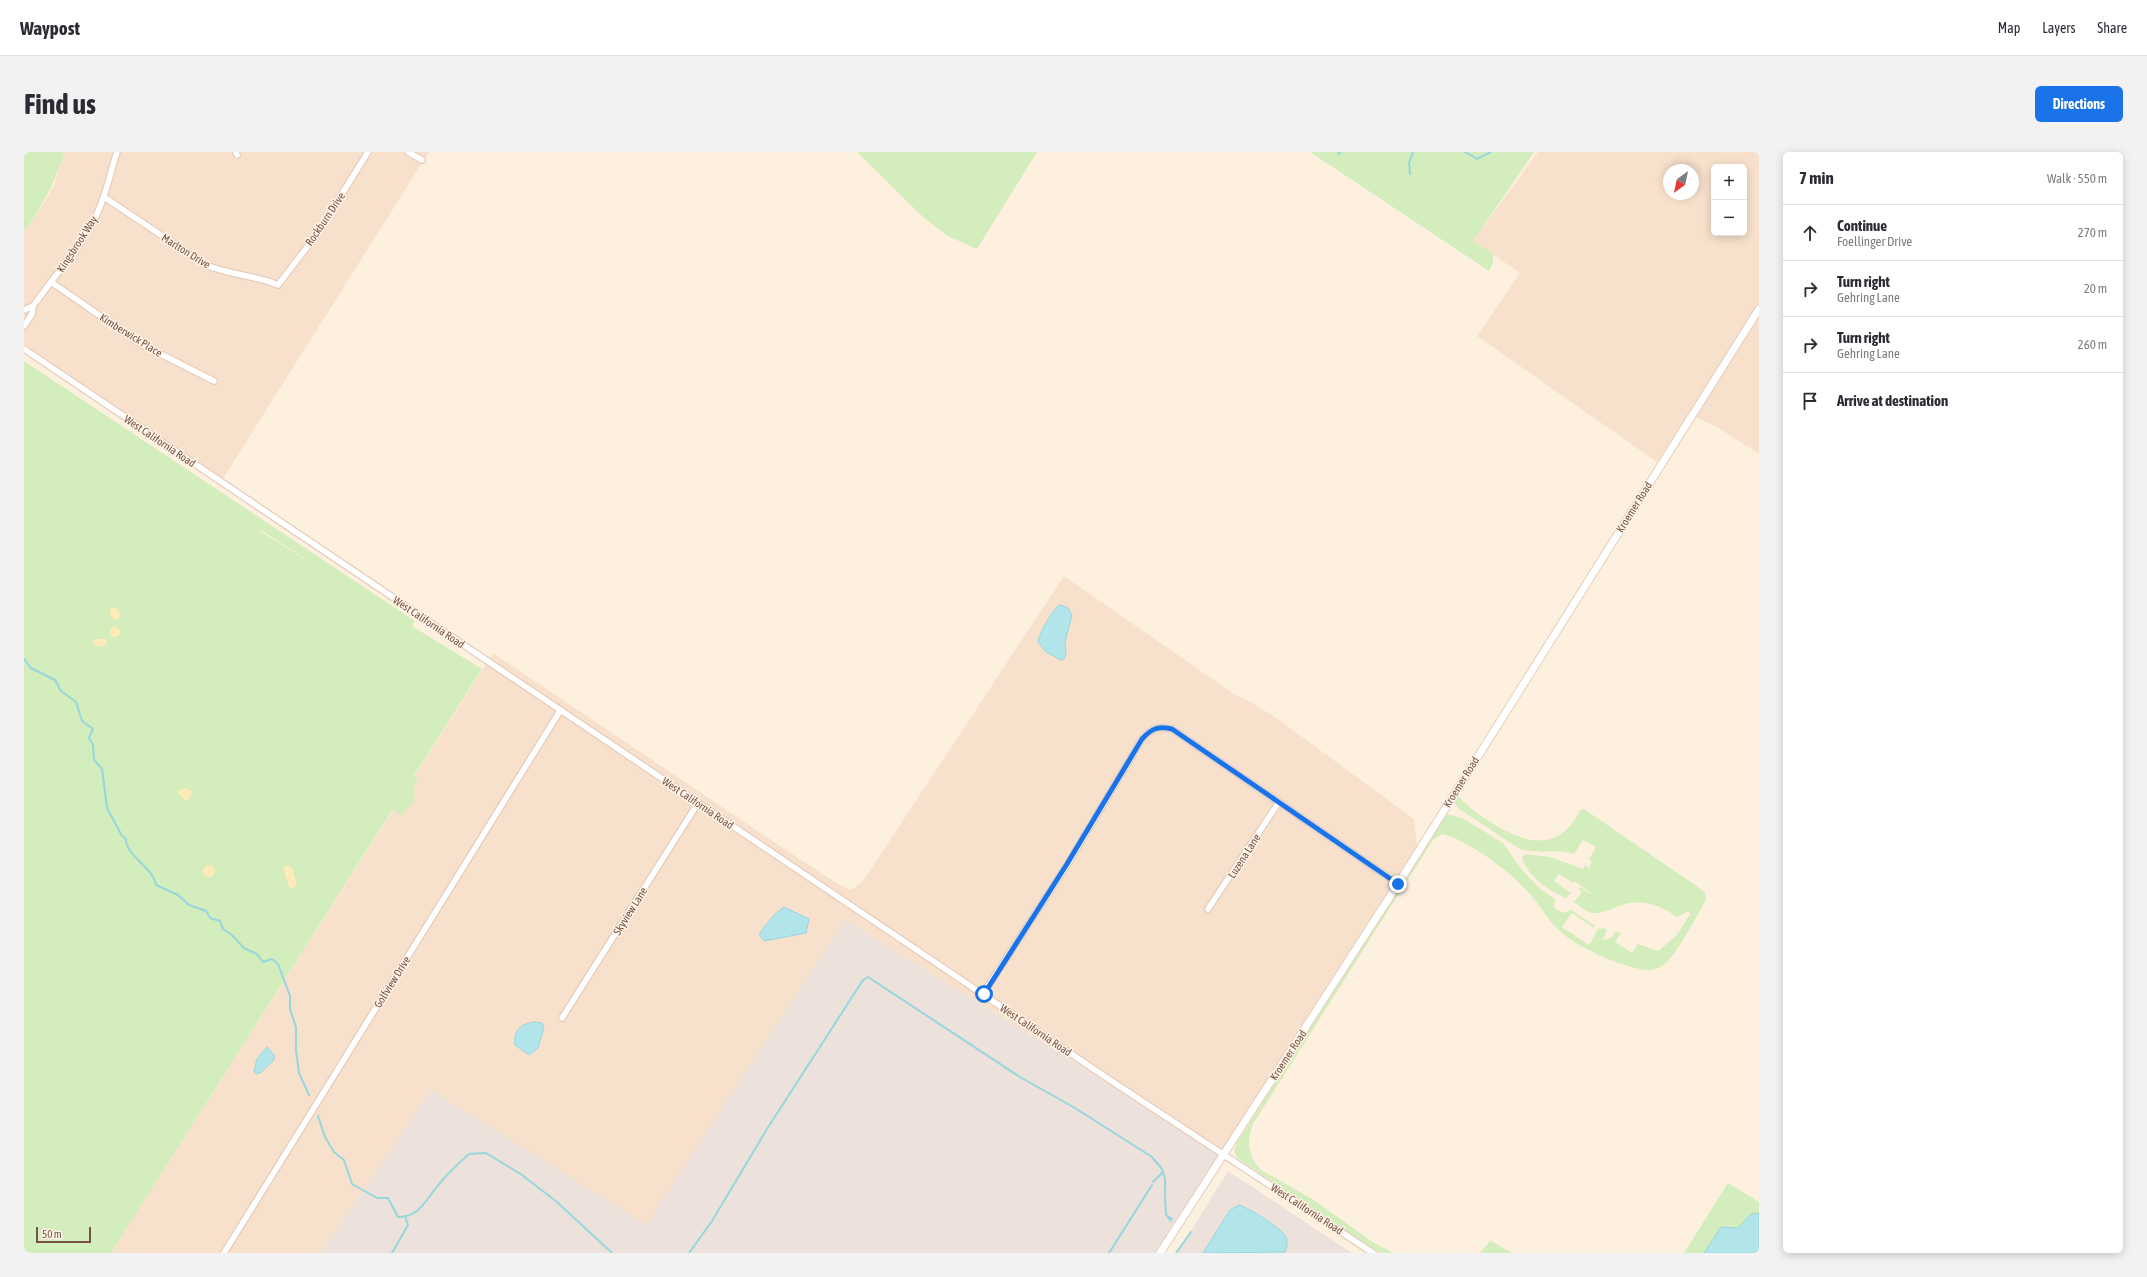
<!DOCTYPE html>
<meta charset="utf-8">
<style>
:root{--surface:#fff;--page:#f2f2f3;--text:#2b2b33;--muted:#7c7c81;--line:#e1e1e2;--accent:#1a73e8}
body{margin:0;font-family:"Asap Condensed",sans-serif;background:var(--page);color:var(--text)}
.controls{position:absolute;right:12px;top:12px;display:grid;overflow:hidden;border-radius:6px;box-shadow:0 2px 10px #0003}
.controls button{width:36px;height:36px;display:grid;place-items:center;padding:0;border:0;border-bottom:1px solid var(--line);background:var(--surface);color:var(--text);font:20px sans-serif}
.compass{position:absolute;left:1639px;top:12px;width:36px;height:36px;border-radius:50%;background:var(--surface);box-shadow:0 2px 10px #0003;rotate:213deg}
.scale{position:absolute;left:12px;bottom:10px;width:55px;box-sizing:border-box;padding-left:4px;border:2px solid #765344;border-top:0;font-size:11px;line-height:14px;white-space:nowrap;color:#765344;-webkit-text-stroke:3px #fff4e7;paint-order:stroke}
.stop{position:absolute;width:12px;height:12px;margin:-9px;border:3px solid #1a73e8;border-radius:50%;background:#fff}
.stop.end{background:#1a73e8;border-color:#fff;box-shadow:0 1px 4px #0008}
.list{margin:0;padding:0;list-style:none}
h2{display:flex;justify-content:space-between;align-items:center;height:52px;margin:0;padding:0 16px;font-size:17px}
h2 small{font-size:13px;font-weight:400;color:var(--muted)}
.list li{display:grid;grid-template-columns:26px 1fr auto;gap:12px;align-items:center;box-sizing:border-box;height:56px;padding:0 16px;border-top:1px solid var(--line)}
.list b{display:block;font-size:15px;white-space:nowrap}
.list p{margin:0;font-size:13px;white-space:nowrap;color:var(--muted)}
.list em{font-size:13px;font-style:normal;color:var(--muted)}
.icon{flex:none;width:22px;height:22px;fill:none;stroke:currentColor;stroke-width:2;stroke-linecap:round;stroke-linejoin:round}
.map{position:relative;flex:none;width:1735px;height:1101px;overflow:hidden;border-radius:6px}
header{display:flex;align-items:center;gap:24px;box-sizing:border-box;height:56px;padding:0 20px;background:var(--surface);border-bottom:1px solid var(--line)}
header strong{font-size:19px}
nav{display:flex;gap:22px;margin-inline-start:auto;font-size:14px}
.intro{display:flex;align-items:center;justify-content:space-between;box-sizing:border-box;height:96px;padding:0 24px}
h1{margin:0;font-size:28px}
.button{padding:10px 18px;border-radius:6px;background:var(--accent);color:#fff;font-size:14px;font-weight:700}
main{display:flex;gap:24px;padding:0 24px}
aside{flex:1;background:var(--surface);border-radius:6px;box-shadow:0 2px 10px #0003}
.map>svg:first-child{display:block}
.residential{fill:#f7e1cc;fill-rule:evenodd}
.industrial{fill:#ece2db}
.green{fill:#d3edbc;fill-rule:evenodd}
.sand{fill:#ffebb8}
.water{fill:#b2e5e9;stroke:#97d6dc}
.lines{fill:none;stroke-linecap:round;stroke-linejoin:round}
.stream{stroke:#97d6dc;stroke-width:2}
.minor-casing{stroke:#e5cdbd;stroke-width:8}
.tertiary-casing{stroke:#e5cdbd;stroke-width:9}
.minor{stroke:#fff;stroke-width:5.5}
.tertiary{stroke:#fff;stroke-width:7}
.route{stroke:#1a73e8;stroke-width:5}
.labels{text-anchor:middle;stroke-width:3;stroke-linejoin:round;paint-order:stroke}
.street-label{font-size:11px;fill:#765344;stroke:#fff4e7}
</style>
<header>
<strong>Waypost</strong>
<nav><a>Map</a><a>Layers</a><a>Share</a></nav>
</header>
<div class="intro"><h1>Find us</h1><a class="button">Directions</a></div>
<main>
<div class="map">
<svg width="1735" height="1101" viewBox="0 0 1735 1101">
<rect width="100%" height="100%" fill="#fef0de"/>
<g class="residential">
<polygon points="41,0 405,0 198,328 0,192 0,80 20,51 30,33"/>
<path d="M 1514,0 L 1735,0 L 1735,302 L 1693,275 L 1664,262 L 1633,310 L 1453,184 L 1496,121 L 1449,89 ZM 1690,15 L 1720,15 L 1720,81 L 1690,81 ZM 1645,18 L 1669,18 L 1669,42 L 1645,42 Z"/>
<polygon points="1040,424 1213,544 1225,549 1251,565 1390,667 1394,702 1200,1003 821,768 622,1074 407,938 297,1101 87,1101 469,501 762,698 814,732 827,738 839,729"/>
</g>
<g class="industrial">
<polygon points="821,768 1200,1003 1136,1101 297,1101 407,938 622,1073"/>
<polygon points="1204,1019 1328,1101 1153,1101"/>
</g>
<g class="green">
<path d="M 0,0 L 41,0 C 29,34 20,51 0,80 Z"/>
<polygon points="833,0 1013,0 953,97 924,84 900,66"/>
<polygon points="1286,0 1510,0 1449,89 1469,102 1469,111 1465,119"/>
<path d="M 0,209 L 391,469 L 388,474 L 458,517 L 390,624 L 393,625 L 393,629 L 389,635 L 391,638 L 389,651 L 377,664 L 369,657 L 87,1101 L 0,1101 ZM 237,378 L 300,419 L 236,379 Z"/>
<path d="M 1433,643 C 1439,648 1443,654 1449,658 C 1484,684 1531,711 1556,658 L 1560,657 L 1681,740 L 1682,748 C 1675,761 1651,804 1642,811 C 1637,815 1631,818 1625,818 C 1604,818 1552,795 1537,780 C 1525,770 1517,755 1507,743 C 1488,721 1445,688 1418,682 L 1409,688 L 1229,972 C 1222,990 1224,1003 1237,1018 L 1290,1048 L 1350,1091 L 1370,1101 L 1356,1101 L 1213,1006 L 1210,999 L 1213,991 L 1419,666 L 1422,663 L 1428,663 L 1440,667 L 1479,691 L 1498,718 L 1516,737 L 1531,747 L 1530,756 L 1540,761 L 1547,758 L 1571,774 L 1570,776 L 1548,761 L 1538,775 L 1565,793 L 1574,777 L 1581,776 L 1583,779 L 1578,788 L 1587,786 L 1592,779 L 1597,781 L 1591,790 L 1608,801 L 1614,792 L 1634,799 L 1653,783 L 1666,762 L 1664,759 L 1653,765 C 1636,753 1616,746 1595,754 C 1587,757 1578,762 1569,761 C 1562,760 1556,754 1550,750 L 1558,740 L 1555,737 L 1556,735 L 1562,739 L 1554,750 L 1562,739 L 1570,743 L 1550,729 L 1550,731 L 1535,722 L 1530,729 L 1547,741 L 1542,746 C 1524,738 1505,726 1498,706 L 1501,702 L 1526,705 L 1559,717 L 1561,713 L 1565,716 L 1568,710 L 1565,707 L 1571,697 L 1571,694 L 1559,688 L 1550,702 C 1532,696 1512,703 1494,696 L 1434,656 L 1430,649 Z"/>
<polygon points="1704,1031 1735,1050 1735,1101 1660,1101"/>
<polygon points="1466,1089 1467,1089 1488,1101 1456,1101"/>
</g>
<g class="sand">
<polygon points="89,455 94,457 96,464 93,468 89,467 86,462 86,457"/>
<circle cx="91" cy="480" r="5"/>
<polygon points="70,487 81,487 83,491 80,494 71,494 69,491"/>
<polygon points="162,636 168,640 166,646 162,649 153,640 157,637"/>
<circle cx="185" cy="719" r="6"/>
<polygon points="263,713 268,716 273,732 270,736 265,735 259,716"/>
</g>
<g class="water">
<path d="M 1036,453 L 1044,456 L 1048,463 L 1041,490 L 1042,500 L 1040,507 L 1037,508 L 1022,500 L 1014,490 C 1015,482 1029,456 1036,453 Z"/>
<polygon points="760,755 785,767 782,781 740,789 735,782 750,763"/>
<path d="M 510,870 L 518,871 L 520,876 L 514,896 L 505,903 L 491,893 C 489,878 497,872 510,870 Z"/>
<polygon points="243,895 250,903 250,908 236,921 232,922 230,919 233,907"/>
<path d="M 1215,1053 C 1225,1056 1257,1076 1262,1085 C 1264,1090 1263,1095 1261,1100 L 1179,1101 L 1206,1058 Z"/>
<polygon points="1732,1061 1735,1062 1735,1101 1680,1101 1697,1075 1714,1076 1727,1062"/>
</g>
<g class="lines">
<g class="stream">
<polyline points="1441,0 1453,7 1467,0"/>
<polyline points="1314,2 1316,0"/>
<polyline points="1386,22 1385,11 1389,0"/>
<path d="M 0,507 L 7,516 L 31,528 L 37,539 L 52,550 L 58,569 L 69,577 L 65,586 L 69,593 L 70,608 L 78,617 L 83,656 L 98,684 L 102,687 C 101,703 129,715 132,733 L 154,743 L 165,753 L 182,759 L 186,766 L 196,769 L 199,777 L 208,783 L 220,796 L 233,802 L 239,810 L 248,807 L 254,812 L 266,844 L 266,857 L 272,875 L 272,899 L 275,921 L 285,943"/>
<path d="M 294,964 L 301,985 L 310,1000 L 320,1008 L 328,1032 L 353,1046 L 364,1046 L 374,1065 C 395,1065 401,1049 412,1036 C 420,1025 435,1011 445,1002 L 462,1001 L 498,1023 L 533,1050 L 588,1101"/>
<polyline points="1129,1030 1139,1020"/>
<polyline points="1141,1045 1142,1063 1148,1067"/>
<polyline points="1143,1064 1147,1069"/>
<polyline points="368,1101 384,1073 381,1064"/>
<polyline points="665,1101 688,1069 743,977 839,828 844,825 996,925 1051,956 1128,1005 1138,1017 1141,1027 1141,1043"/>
<polyline points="1085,1101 1128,1033"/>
<polyline points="1152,1101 1167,1080"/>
</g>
<defs>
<g id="minor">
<polyline points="212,0 213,3"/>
<polyline points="384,0 398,8"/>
<path d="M 80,45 L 182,113 C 205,123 231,123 254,133 L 293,82 L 344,0"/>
<polyline points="27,130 117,192 190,229"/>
<polyline points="0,158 9,154"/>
<path d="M 0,174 L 8,162 L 9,154 C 30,125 55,96 72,64 C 82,44 86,21 93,0"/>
<polyline points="0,197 1089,930 1349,1101"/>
<polyline points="1184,757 1255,650"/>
<path d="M 959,842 L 1043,713 L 1118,587 C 1128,576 1134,574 1148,577 L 1374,732"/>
<polyline points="538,866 674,651"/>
<polyline points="200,1101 536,559"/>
</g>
<polyline id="tertiary" points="1136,1101 1374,732 1735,157"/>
</defs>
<use href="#minor" class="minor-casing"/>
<use href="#tertiary" class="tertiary-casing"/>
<use href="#minor" class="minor"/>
<use href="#tertiary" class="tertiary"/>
</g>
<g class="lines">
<path class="route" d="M 960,842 L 1043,712 L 1118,587 C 1128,576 1134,574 1148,577 L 1374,732"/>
</g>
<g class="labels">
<g class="street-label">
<text transform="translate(301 67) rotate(-56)" y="4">Rockburn Drive</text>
<text transform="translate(53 92) rotate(-57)" y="4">Kingsbrook Way</text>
<text transform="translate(162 99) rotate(32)" y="4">Marlton Drive</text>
<text transform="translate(107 183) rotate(32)" y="4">Kimberwick Place</text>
<text transform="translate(136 289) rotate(34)" y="4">West California Road</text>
<text transform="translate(1610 355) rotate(-58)" y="4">Kroemer Road</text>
<text transform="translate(405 470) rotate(34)" y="4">West California Road</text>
<text transform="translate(1437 630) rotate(-58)" y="4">Kroemer Road</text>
<text transform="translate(674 651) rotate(34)" y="4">West California Road</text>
<text transform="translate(1220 704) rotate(-57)" y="4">Luzena Lane</text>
<text transform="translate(606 759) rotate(-58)" y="4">Skyview Lane</text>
<text transform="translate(368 830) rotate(-58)" y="4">Golfview Drive</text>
<text transform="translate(1012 878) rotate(34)" y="4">West California Road</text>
<text transform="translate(1264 903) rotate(-57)" y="4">Kroemer Road</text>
<text transform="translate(1283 1057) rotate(33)" y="4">West California Road</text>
</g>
</g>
</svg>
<div class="controls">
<button>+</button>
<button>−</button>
</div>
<svg class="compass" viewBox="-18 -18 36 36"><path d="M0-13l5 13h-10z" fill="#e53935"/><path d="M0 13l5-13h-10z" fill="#7c7c81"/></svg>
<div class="scale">50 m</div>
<div class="stop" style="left:960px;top:842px"></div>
<div class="stop end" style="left:1374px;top:732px"></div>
</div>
<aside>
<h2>7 min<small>Walk · 550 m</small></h2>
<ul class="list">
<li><svg class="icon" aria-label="ahead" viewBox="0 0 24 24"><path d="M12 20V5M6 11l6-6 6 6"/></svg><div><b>Continue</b><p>Foellinger Drive</p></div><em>270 m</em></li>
<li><svg class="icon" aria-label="right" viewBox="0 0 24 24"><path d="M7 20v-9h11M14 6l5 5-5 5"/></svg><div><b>Turn right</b><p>Gehring Lane</p></div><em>20 m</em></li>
<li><svg class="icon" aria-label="right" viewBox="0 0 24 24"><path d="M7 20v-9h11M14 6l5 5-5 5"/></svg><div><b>Turn right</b><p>Gehring Lane</p></div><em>260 m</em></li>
<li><svg class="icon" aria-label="arrive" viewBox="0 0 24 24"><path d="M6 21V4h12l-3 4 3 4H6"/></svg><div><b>Arrive at destination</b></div></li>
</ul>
</aside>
</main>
